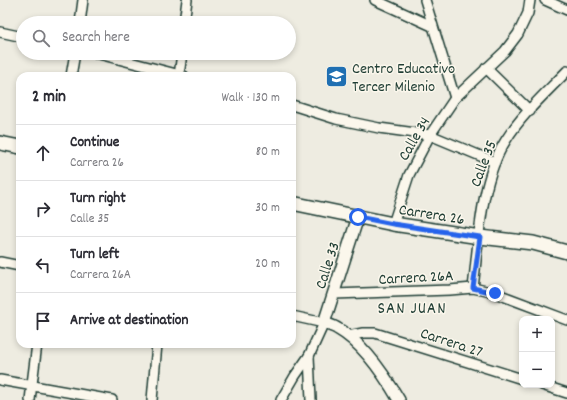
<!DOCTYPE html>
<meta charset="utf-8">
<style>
:root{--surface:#fff;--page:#f7f7f7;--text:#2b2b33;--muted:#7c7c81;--line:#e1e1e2}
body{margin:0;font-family:Dekko,sans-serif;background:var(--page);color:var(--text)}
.controls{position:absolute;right:12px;bottom:12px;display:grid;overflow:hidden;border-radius:8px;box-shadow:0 2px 6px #0003}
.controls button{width:36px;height:36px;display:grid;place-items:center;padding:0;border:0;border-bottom:1px solid var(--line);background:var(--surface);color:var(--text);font:20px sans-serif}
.stop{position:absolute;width:12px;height:12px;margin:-9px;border:3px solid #2563eb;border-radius:50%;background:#fff}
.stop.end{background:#2563eb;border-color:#fff;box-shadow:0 1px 4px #0008}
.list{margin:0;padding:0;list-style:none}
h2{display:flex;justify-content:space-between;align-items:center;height:52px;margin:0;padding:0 16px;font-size:17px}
h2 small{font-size:13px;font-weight:400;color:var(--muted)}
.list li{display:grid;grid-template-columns:26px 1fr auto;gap:12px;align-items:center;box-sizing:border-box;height:56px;padding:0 16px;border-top:1px solid var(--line)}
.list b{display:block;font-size:15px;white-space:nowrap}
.list p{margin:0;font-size:13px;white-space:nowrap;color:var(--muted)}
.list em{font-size:13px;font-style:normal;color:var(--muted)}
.icon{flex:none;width:22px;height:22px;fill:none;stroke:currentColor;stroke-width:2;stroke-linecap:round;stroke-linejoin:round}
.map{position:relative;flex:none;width:567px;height:400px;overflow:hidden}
.search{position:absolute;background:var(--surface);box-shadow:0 2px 6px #0003;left:16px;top:16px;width:280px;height:44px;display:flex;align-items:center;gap:10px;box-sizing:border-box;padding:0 14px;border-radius:22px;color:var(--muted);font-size:15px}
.panel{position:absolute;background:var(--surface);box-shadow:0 2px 6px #0003;left:16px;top:72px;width:280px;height:276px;border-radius:12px}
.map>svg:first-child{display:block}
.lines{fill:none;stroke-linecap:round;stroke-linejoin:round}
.minor-casing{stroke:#1f3d34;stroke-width:12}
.tertiary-casing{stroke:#1f3d34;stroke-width:14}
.secondary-casing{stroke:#1f3d34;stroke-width:16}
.minor{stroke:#fbf7ec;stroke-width:9}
.tertiary{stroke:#fbf7ec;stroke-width:11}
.secondary{stroke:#fbf7ec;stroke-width:13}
.route{stroke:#2563eb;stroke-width:5}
.labels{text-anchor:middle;stroke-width:3;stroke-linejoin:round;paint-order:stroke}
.poi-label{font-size:16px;fill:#1f3d34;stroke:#fbf7ec;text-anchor:start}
.street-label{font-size:16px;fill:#1f3d34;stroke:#fbf7ec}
.neighbourhood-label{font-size:17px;letter-spacing:1px;fill:#1f3d34;stroke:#fbf7ec}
</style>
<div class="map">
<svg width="567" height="400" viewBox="0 0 567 400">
<rect width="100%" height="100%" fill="#eeece1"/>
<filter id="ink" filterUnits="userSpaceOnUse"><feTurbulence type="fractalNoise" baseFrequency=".025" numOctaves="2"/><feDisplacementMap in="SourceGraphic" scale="8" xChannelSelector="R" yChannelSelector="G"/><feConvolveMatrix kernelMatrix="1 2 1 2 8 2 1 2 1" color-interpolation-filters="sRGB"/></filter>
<g filter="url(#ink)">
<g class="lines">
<defs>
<g id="minor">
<polyline points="375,0 432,26"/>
<polyline points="425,0 455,98"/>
<polyline points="545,0 567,10"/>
<polyline points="80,23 83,0"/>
<polyline points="184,23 187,0"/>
<polyline points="0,32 23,37"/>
<polyline points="95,53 184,76"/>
<polyline points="486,68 530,111"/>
<polyline points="71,76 75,53"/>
<polyline points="179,76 182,53"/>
<polyline points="292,105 336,119 379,128 430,135 495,162"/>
<polyline points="393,224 409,175 430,135 455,98 505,51 518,34 528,13 530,0"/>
<polyline points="0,262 20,266"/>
<path d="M 473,288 C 479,240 480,181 506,140 C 522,114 546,93 567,71"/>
<polyline points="334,294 450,290 473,288 495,293 567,320"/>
<polyline points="348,336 363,333 375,333 522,379"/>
<polyline points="309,356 311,400"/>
<polyline points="0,380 112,400"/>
<polyline points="542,385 567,393"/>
<polyline points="30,400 37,344"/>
<polyline points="152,400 157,344"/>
<polyline points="281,400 295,376 309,356 324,323 292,316"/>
</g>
<path id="tertiary" d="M 358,217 L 324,323 C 329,325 334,326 338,329 C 363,343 385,376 399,400"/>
<g id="secondary">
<polyline points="0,143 20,147"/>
<polyline points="292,203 393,224 480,237 533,243 567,252"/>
</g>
</defs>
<use href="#minor" class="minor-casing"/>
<use href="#tertiary" class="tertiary-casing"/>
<use href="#secondary" class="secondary-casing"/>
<use href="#minor" class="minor"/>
<use href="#tertiary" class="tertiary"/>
<use href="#secondary" class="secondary"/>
</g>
</g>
<g class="lines" filter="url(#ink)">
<polyline class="route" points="358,217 393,224 480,237 473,288 495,293"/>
</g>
<defs>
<symbol id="school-square" viewBox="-11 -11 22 22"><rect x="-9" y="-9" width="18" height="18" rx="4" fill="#1f6fb2" stroke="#fbf7ec"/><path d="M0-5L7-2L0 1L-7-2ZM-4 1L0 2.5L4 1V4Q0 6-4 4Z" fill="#fff"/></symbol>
</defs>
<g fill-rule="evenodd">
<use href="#school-square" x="324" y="64" width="25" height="25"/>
</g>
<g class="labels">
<g class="poi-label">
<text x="352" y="73">Centro Educativo<tspan x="352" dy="18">Tercer Milenio</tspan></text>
</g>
<g class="street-label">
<text transform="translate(413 138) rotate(-60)" y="6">Calle 34</text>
<text transform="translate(482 163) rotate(-69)" y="6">Calle 35</text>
<text transform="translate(432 213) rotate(9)" y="6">Carrera 26</text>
<text transform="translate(326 265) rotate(-72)" y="6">Calle 33</text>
<text transform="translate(416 276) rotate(-3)" y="6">Carrera 26A</text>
<text transform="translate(452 341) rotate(18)" y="6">Carrera 27</text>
</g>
<g class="neighbourhood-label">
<text x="412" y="313">SAN JUAN</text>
</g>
</g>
</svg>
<div class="controls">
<button>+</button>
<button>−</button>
</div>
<div class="stop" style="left:358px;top:217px"></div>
<div class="stop end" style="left:495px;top:293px"></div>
<div class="search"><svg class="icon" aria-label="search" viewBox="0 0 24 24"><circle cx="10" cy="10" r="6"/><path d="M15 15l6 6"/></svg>Search here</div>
<section class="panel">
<h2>2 min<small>Walk · 130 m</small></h2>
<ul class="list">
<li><svg class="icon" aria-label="ahead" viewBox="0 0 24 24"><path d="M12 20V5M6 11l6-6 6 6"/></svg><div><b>Continue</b><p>Carrera 26</p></div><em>80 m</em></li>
<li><svg class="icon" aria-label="right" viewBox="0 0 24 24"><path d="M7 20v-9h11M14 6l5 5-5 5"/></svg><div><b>Turn right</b><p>Calle 35</p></div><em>30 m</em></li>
<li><svg class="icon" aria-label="left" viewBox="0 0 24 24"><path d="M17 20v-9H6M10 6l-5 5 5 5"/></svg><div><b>Turn left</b><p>Carrera 26A</p></div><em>20 m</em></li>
<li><svg class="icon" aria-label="arrive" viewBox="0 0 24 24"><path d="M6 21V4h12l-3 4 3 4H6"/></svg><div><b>Arrive at destination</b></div></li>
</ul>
</section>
</div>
